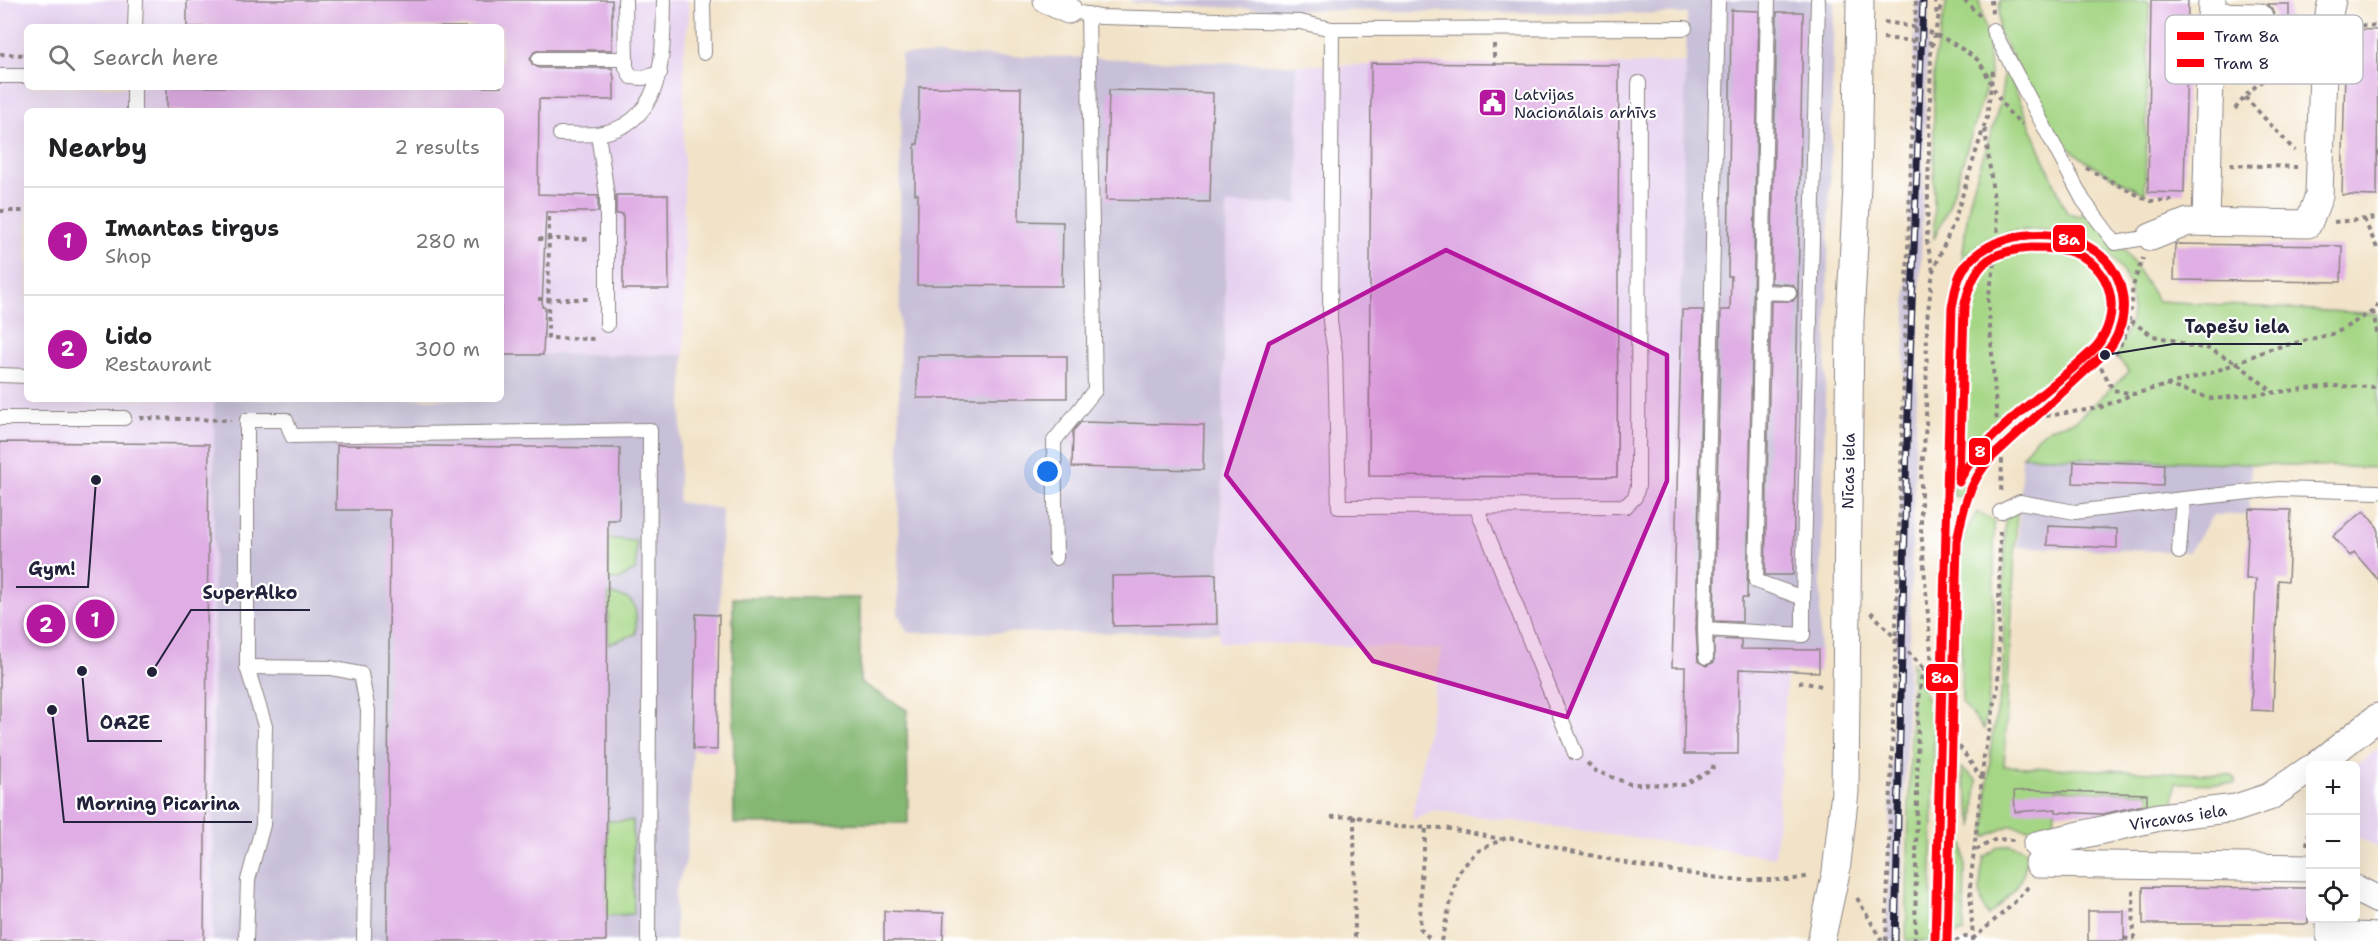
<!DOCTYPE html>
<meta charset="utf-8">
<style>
:root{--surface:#fff;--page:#f6f6f6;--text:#202124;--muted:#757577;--line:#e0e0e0;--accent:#b5179e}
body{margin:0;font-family:"Shantell Sans",sans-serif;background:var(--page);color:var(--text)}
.controls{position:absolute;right:18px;bottom:18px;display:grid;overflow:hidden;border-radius:9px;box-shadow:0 6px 24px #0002}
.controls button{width:54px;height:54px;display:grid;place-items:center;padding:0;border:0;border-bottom:2px solid var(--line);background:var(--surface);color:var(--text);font:30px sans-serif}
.you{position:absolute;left:1048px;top:472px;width:21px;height:21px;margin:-15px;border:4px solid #fff;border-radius:50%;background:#1a73e8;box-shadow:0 0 0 9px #1a73e833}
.badge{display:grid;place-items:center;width:39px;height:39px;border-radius:50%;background:var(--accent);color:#fff;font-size:20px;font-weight:700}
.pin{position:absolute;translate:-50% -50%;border:3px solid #fff;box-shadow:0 2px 6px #0006}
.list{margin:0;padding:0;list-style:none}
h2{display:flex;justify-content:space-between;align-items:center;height:78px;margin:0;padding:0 24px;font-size:26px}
h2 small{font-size:20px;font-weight:400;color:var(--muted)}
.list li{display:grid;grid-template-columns:39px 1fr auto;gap:18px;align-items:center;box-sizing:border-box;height:108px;padding:0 24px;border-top:2px solid var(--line)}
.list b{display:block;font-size:22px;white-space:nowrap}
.list p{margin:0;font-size:20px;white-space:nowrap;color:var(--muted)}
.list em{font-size:20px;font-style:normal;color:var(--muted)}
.icon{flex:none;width:33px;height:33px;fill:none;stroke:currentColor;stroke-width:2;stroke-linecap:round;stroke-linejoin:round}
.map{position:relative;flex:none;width:2378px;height:941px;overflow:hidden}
.search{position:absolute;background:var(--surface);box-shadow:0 6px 24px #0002;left:24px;top:24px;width:480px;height:66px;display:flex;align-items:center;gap:15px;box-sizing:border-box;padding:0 21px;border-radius:9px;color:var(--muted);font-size:22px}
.panel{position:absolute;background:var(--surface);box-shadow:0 6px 24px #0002;left:24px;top:108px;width:480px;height:294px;border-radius:9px}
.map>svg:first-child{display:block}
.built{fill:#e6d2f0;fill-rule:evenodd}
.industrial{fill:#c8bfd8}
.green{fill:#a5d685;stroke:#647c60;stroke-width:1.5}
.forest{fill:#84b772;stroke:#536c56;stroke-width:1.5}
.building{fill:#dfaee4}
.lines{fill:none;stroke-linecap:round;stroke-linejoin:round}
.lane-casing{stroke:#8a8282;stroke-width:16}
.street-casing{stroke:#8a8282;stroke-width:29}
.path{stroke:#8a8282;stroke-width:4;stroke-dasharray:4.5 4.5;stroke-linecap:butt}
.lane{stroke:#fff;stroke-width:14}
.street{stroke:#fff;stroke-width:27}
.rail-casing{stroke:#22223b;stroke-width:7}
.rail{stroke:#fff;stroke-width:4.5;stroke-dasharray:14;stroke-linecap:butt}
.tram-1-casing{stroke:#fff;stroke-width:14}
.tram-2-casing{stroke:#fff;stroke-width:14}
.tram-1{stroke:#ff000c;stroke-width:9}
.tram-2{stroke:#ff000c;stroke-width:9}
.marked{fill:#b5179e;fill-opacity:0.2;stroke:#b5179e;stroke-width:4.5;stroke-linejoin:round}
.labels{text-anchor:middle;stroke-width:4.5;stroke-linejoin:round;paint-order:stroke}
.poi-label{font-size:16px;fill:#22223b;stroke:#fff;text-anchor:start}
.street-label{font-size:16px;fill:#22223b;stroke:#fff}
.key{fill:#fff;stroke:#bdbdc4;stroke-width:1.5}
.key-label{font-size:16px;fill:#22223b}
.leader{fill:none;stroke:#22223b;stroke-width:2}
.callout-dot{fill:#22223b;stroke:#fff;stroke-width:2}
.callout-label{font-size:18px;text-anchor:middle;font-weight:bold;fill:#22223b;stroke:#fff;stroke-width:4.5;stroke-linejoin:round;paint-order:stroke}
.line-badge{stroke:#fff;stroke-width:2}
.badge-label{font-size:16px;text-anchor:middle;font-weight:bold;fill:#fff}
</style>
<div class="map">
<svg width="2378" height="941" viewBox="0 0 2378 941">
<rect width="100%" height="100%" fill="#fff"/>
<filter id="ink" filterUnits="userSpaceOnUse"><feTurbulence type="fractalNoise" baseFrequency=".0167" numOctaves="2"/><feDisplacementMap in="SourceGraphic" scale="12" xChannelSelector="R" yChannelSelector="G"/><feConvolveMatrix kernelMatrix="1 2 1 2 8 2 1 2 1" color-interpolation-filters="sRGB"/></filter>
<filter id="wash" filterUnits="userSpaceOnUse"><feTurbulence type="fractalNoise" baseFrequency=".008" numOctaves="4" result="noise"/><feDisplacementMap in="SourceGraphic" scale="24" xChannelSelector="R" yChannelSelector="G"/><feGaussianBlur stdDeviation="1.35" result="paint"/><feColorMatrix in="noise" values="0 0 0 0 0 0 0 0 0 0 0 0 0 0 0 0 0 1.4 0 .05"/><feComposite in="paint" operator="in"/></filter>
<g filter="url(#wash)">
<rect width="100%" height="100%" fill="#f2e3c8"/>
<g class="built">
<path d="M 0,0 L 688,0 L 689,17 L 684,51 L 684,355 L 501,354 L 501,111 L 27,111 L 27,399 L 214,399 L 213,941 L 0,941 ZM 27,27 L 501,27 L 501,87 L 27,87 Z"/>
<polygon points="1686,62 1682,310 1717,668 1787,671 1775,857 1433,810 1415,819 1412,818 1442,649 1219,642 1227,203 1298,203 1296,65 1619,65"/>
<polygon points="2378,748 2378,848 2356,836 2356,766"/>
</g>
<g class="industrial">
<polygon points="1129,0 1834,0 1819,672 1672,667 1687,14 1282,10 1135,3"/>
<polygon points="1916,0 1929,0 1900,941 1886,941"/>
<polygon points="901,54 1064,57 1296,65 1299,203 1227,204 1219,632 908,633 898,614"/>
<polygon points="501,354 684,355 678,502 722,509 717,750 693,749 686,861 675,892 675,941 213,941 214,399 501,399"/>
<polygon points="2022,456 2251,465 2249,515 2213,515 2189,552 2018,547"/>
</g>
<g class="green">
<polygon points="1947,0 1979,0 1988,41 1990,75 1949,206 1934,239 1934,61"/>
<polygon points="2000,0 2149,0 2145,194 2087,162 2055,137 1998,31"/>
<path d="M 2004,63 L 2067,213 L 2081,216 L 2092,200 L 2158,301 L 2378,314 L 2378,468 L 2022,456 L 2034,440 L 2049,428 L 2075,421 L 2129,372 L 2115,354 C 2121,344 2128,332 2131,320 C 2138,280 2111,245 2073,233 C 2064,230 2054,231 2045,230 C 2025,229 2005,230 1986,240 C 1978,244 1969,254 1962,260 C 1965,239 1966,217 1971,196 C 1982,152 2005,109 2004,63 Z"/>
<path d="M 2039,245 C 2066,246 2091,251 2107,276 C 2116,289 2119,308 2114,324 C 2105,351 2076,370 2056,389 C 2030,413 2005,438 1978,461 L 1968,476 L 1961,497 L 1953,496 L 1957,409 L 1956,310 L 1961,287 L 1973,267 L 1988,253 L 2012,247 Z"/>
<polygon points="2017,511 2004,766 2230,775 2235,778 2235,784 2175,783 2174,810 2151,812 2149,793 2056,789 2054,827 2029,829 2011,825 1985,837 1988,782 1992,737 2003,682 2005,520 2012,512"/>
<path d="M 1977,512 L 1994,521 C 1994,591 1996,660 1984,729 L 1962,703 L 1960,612 L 1962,553 L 1964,536 Z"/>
<polygon points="608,538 636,541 636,569 619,580 608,580"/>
<path d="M 608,594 C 639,597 636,606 636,634 L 608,644 Z"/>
<polygon points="1912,662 1917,669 1934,726 1931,941 1906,941"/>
<polygon points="1961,768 1977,780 1974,827"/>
<polygon points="1954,785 1961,821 1965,863 1964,932 1952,935"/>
<polygon points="607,821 633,821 634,914 606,916"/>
<path d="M 2010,844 L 2025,850 C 2030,880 2009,897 1988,916 C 1976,897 1980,878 1984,857 L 1998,847 Z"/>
</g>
<polygon class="forest" points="733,598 860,598 860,682 907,710 908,823 734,824"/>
<g id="blocks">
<g class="building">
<polygon points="187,0 612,0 612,50 539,50 534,52 530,58 532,64 539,68 612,68 614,78 614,100 539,99 538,194 598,196 598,212 546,212 542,307 545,307 543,355 501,355 501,111 167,111 167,87 501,87 501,27 187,27"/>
<polygon points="2151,0 2188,0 2184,193 2148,192"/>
<polygon points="2268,4 2289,4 2289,29 2269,29 2273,25 2275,17 2272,9"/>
<polygon points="1731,10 1759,11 1747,598 1742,598 1742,622 1714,621 1721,310 1730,310 1731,276 1728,276"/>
<polygon points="1777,12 1803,12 1798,293 1793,285 1771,283"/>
<polygon points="2346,29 2378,30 2377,196 2342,195"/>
<polygon points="1371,63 1619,65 1617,477 1369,476"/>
<polygon points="919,87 1021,88 1019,221 1063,222 1062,286 917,285 918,194 915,194 915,144 918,144"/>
<polygon points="1109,90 1213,93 1210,202 1106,200"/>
<polygon points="616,195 668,195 669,289 623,289 623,214 616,214"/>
<polygon points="2175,244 2342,246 2341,282 2174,280"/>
<polygon points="1798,294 1793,575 1765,575 1771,301 1793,301"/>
<polygon points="1682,310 1703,310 1696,629 1698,661 1706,666 1714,662 1714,639 1741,640 1741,649 1819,650 1819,672 1739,669 1738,754 1684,754 1685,667 1672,667"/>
<rect x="917" y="356" width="150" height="42"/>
<polygon points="1081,422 1204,425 1203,470 1072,467 1073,431"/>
<polygon points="0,442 209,444 204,941 0,941"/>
<polygon points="337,445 620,448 619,520 608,520 606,941 387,941 390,510 336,510"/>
<polygon points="2074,461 2164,464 2163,486 2073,483"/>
<polygon points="2249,509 2291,510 2288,581 2278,580 2273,711 2251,710 2256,579 2246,579"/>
<polygon points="2364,511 2378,528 2378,580 2354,552 2350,556 2333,536"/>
<polygon points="2048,526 2117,529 2117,548 2047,545"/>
<polygon points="1216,574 1217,624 1113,626 1112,576"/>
<polygon points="696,614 719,615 717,750 693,749"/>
<polygon points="2032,790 2147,794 2147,804 2103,814 2056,812 2056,809 2015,812 2014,791"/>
<polygon points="2143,887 2308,888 2308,924 2143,924"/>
<polygon points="884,911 944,913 943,941 884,941"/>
<rect x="2088" y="911" width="36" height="30"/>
</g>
</g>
</g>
<g filter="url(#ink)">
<use href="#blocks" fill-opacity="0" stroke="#8a8282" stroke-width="1.5"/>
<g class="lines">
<defs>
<g id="lane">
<polyline points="625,0 626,67 631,77 643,78 660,73"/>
<polyline points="703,0 704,53"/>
<polyline points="1068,7 1068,10 1100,17 1300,22 1332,29 1685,28"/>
<polyline points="135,27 136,0"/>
<polyline points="1332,29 1330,322 1335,353 1339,507 1626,506 1635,497 1638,486 1639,83"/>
<polyline points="1993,30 2083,200 2115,243 2151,237"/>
<polyline points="539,59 626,59"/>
<polyline points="0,76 27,76"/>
<polyline points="134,111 134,87"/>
<path d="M 560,134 C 572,134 585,135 597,134 C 666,125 663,52 664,0"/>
<polyline points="598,134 607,195 607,325"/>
<polyline points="1761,292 1789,293"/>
<polyline points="0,375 27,376"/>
<polyline points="0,418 124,418"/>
<polyline points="1476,506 1575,753"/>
<polyline points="2000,512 2020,502 2075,512 2183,499"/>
<polyline points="2179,552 2183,499 2279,489 2378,492"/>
<polyline points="1056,558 1054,441 1095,390 1088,14"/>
<polyline points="1803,598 1818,0"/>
<polyline points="1705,629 1718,0"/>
<polyline points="1706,657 1705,629 1803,635 1803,598 1756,581 1768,0"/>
<polyline points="247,667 331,668 361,674 368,711 364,941"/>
<polyline points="246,941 248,880 263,825 265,726 247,667 247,420 286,420 292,436 650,430 648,941"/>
</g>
<g id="street">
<polyline points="1047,0 1068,10"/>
<polyline points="2211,16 2259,17"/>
<polyline points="2206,222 2212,0"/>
<polyline points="2151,237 2188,222 2308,224 2319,196 2324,38 2332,0"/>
<polyline points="2316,766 2378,717"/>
<polyline points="2037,845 2159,817 2236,808 2269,797 2310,769"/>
<polyline points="2039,864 2310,868"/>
<polyline points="2356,889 2378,900"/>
<polyline points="2330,918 2330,935 2378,937"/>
<polyline points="1821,941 1836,872 1845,792 1850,321 1857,186 1860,0"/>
</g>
</defs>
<use href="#lane" class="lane-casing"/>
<use href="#street" class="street-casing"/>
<g class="path">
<polyline points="1935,0 1937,17"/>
<polyline points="1964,0 1982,18"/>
<polyline points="1991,0 1992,15"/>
<path d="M 1884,22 C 1915,26 1940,33 1966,52 C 1971,55 1977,58 1980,63 C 1994,86 1999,107 2022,124"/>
<polyline points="2352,25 2378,26"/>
<polyline points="1883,38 1933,43"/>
<polyline points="2259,39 2258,73 2298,75"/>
<polyline points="1494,44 1494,64"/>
<polyline points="0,54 27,55"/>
<polyline points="2233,54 2299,43"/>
<polyline points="2245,97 2295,151"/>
<polyline points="2235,109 2249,92 2299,49"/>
<polyline points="1985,129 1999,241 1988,299 1999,451 2002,459 2001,494"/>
<polyline points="2230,165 2297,167"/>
<polyline points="2086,168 2149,201 2173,200"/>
<polyline points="0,211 27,211"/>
<polyline points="549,217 548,338 596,339"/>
<polyline points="2364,219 2378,250"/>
<polyline points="2334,222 2378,218"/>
<polyline points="538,239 591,239"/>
<polyline points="1933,271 1927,241 1931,52 1942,0"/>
<polyline points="538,299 591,299"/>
<polyline points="2373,311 2378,338"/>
<polyline points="2131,321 2153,336 2177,341 2187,346 2207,348 2237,363 2274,393"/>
<path d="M 2115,354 C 2131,328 2128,322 2132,294 C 2133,282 2139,269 2143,258"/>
<polyline points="2101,367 2113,390 2134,394 2214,372 2270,349 2336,333 2373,311 2378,304"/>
<polyline points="2166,385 2213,399 2333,386 2378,387"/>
<polyline points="2046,416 2099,408 2133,394"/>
<polyline points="140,418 231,420"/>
<polyline points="1871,612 1924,669 1932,666"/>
<polyline points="1799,682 1822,686"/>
<polyline points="1587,763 1596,771 1630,784 1683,785 1712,770 1715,761"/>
<polyline points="1982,777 1984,756 1998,687 2000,528"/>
<polyline points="1354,816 1355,941"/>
<polyline points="1331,817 1354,816 1397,827 1444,828 1501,839"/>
<polyline points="1426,829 1421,879 1420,928 1432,941"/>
<polyline points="2307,845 2310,825"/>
<polyline points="1976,850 1996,839 2014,840"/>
<polyline points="2133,890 2134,941"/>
<polyline points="1857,898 1882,941"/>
<polyline points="2124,938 2133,941"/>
<polyline points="1441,941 1458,873 1476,852 1507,837 1640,866 1732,880 1789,880 1811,876"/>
<polyline points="1886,941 1916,0"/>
<polyline points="1915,941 1918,715 1921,679 1924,669"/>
<polyline points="1955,941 1964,937 1974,938 2011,906 2029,886"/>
<polyline points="1973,941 1970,887 1982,779 1941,720 1932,666 1921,529 1921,480 1926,424 1927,319 1933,271 1954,222 1987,117 1993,70"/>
</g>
<use href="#lane" class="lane"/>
<use href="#street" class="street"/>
<defs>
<polyline id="rail" points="1895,941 1907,443 1923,0"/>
</defs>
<use href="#rail" class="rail-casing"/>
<use href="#rail" class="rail"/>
<defs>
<path id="tram-1" d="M 1935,941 L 1952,307 C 1955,294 1956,279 1964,268 C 1989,232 2052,225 2089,247 C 2126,268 2134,316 2109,349 L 1992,457 C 1969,481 1963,509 1957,541 L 1947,941"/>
<path id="tram-2" d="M 2032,248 C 2048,248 2064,248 2079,255 C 2115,272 2121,317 2096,347 C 2058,386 1980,434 1959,482 L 1964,308 C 1973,265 1987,251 2032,248 Z"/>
</defs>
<use href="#tram-1" class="tram-1-casing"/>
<use href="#tram-2" class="tram-2-casing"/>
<use href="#tram-1" class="tram-1"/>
<use href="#tram-2" class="tram-2"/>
</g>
</g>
<path class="marked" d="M 1446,250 L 1667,355 L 1667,481 L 1567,717 L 1373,661 L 1226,475 L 1269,344 Z"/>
<defs>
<symbol id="civic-square" viewBox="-11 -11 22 22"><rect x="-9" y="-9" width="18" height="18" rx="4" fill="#b5179e" stroke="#fff"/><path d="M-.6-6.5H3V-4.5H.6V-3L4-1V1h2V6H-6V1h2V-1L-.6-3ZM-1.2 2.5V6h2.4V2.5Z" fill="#fff"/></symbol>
</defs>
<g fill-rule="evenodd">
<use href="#civic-square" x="1476" y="86" width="33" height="33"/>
</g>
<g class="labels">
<g class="poi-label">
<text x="1514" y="100">Latvijas<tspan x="1514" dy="18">Nacionālais arhīvs</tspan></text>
</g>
<g class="street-label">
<text transform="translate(1848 471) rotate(-89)" y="6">Nīcas iela</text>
<text transform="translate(2178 817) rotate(-9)" y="6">Vircavas iela</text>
</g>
</g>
<rect x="2165" y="15" width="198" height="69" rx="9" class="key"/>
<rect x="2177" y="32" width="27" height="8" fill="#ff000c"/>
<rect x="2177" y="59" width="27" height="8" fill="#ff000c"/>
<g class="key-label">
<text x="2214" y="42">Tram 8a</text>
<text x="2214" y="69">Tram 8</text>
</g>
<path class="leader" d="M2105 355L2173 344H2302M96 480L88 587H16M152 672L191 610H310M82 671L88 741H162M52 710L64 822H252"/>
<g class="callout-dot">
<circle cx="2105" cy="355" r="6"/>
<circle cx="96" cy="480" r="6"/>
<circle cx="152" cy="672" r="6"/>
<circle cx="82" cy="671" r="6"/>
<circle cx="52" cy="710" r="6"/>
</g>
<g class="callout-label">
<text x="2237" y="333">Tapešu iela</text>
<text x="52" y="575">Gym!</text>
<text x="250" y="599">SuperAlko</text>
<text x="125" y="729">OAZE</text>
<text x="158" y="810">Morning Picarina</text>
</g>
<g class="line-badge">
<rect x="2052" y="224" width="34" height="29" rx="6" fill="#ff000c"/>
<rect x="1968" y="437" width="23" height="29" rx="6" fill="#ff000c"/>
<rect x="1925" y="663" width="34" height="29" rx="6" fill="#ff000c"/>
</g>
<g class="badge-label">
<text x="2069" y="245">8a</text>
<text x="1980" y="457">8</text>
<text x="1942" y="683">8a</text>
</g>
</svg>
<div class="controls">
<button>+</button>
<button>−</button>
<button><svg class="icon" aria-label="locate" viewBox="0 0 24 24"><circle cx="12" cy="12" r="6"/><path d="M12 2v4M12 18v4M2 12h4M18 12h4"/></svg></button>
</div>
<div class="you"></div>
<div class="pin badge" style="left:95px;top:619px">1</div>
<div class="pin badge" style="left:46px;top:624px">2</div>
<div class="search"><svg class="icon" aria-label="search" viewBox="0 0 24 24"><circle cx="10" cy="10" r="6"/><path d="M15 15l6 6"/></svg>Search here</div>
<section class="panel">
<h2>Nearby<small>2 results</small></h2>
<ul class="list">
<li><span class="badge">1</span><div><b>Imantas tirgus</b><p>Shop</p></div><em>280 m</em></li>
<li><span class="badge">2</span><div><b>Lido</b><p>Restaurant</p></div><em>300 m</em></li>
</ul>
</section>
</div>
